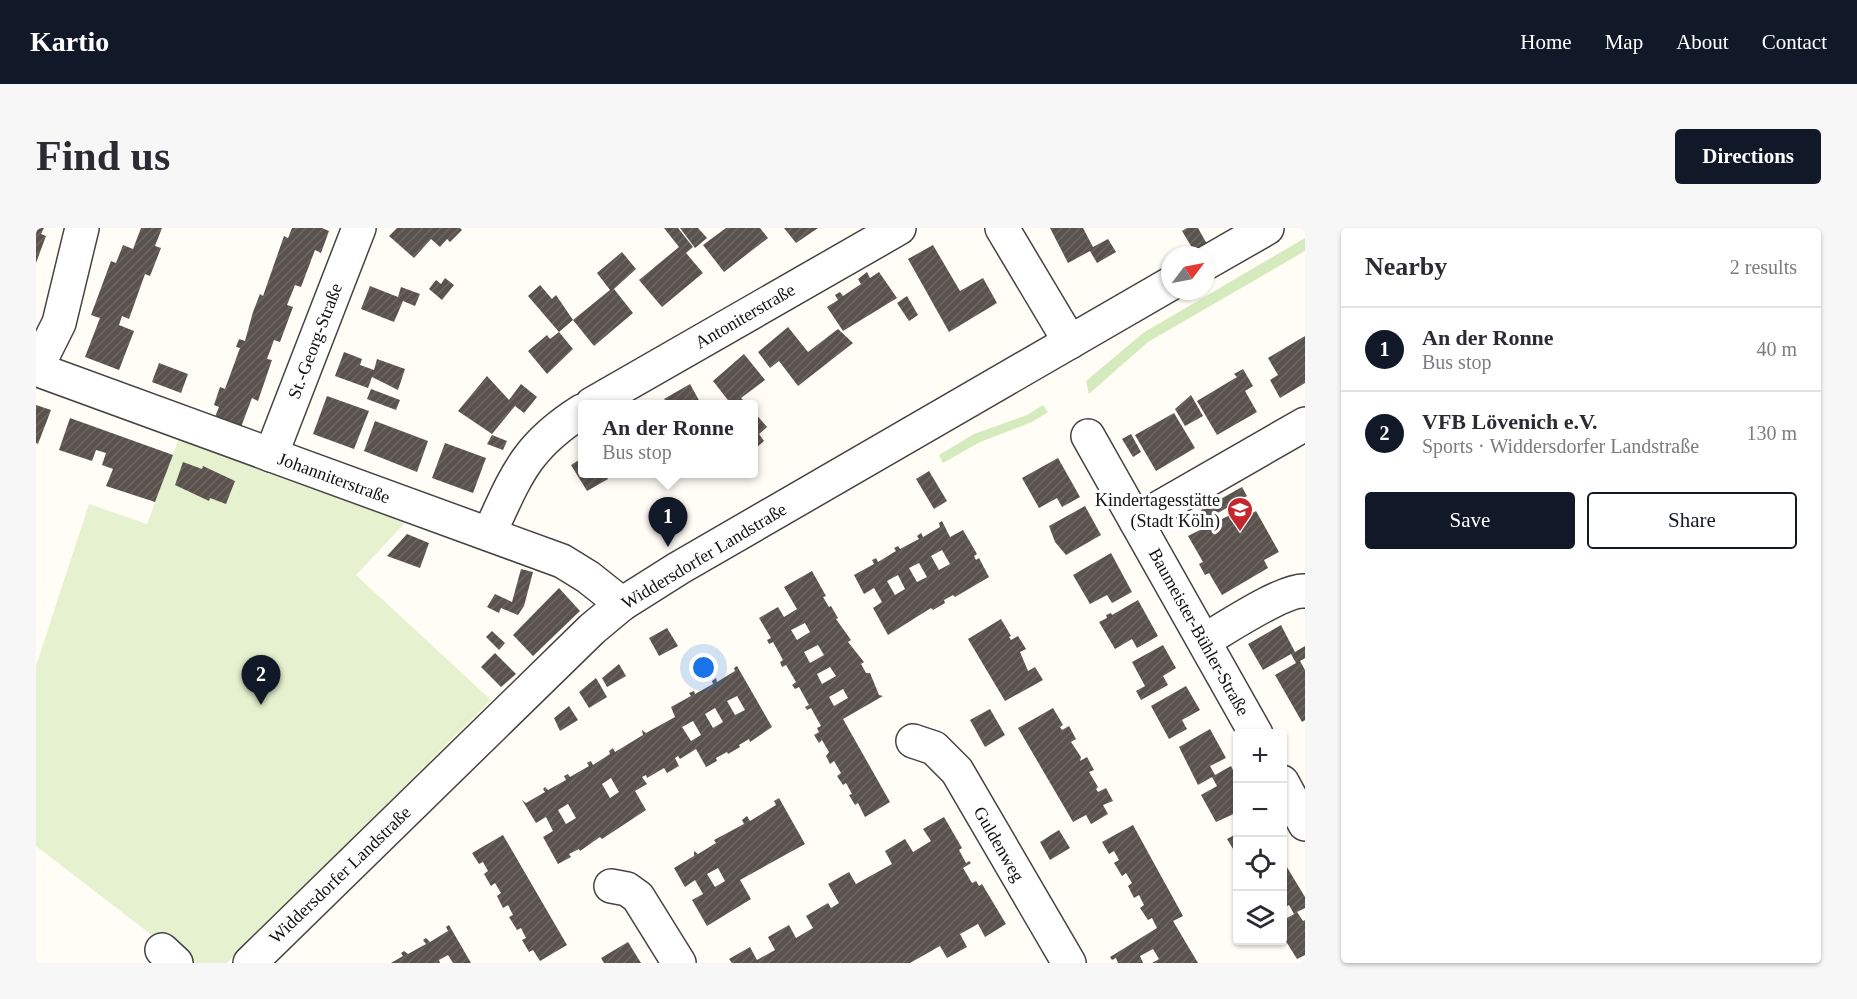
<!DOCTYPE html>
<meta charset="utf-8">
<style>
:root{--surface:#fff;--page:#f7f7f7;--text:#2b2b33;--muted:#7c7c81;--line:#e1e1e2;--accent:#111827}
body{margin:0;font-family:Georgia,serif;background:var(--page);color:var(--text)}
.controls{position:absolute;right:18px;bottom:18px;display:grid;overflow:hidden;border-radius:6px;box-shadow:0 2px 4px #0004}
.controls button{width:54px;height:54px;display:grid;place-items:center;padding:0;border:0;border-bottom:2px solid var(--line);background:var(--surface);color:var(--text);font:30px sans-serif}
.compass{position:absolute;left:1125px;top:18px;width:54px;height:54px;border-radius:50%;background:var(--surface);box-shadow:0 2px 4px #0004;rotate:58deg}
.you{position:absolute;left:668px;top:440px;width:21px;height:21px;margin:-15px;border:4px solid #fff;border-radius:50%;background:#1a73e8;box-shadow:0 0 0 9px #1a73e833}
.badge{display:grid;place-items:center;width:39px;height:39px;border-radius:50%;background:var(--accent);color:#fff;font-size:20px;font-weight:700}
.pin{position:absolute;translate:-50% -50px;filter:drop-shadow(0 2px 3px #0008)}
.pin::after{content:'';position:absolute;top:32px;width:21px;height:18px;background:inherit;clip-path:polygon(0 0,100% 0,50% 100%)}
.popup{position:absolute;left:542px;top:172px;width:180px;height:78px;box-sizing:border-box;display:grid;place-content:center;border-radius:6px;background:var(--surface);filter:drop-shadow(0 2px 4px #0005);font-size:20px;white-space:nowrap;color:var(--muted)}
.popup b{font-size:22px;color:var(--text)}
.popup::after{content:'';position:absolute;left:50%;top:100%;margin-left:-12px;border:12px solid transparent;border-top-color:var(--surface)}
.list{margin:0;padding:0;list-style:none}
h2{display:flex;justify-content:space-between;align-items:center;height:78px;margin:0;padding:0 24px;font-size:26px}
h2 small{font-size:20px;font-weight:400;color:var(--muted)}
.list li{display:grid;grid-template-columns:39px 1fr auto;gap:18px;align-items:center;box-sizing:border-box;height:84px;padding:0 24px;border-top:2px solid var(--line)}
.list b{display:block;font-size:22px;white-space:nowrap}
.list p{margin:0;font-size:20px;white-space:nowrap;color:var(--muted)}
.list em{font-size:20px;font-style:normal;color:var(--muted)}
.actions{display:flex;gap:12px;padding:18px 24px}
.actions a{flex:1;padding:14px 0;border:2px solid var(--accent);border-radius:6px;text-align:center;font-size:21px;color:var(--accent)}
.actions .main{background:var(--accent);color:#fff}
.icon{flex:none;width:33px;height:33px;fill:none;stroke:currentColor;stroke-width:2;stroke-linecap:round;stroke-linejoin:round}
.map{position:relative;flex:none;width:1269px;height:735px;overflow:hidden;border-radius:6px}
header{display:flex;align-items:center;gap:36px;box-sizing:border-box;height:84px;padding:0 30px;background:var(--accent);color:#fff}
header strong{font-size:28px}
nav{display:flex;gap:33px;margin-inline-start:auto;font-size:21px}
.intro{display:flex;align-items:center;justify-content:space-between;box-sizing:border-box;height:144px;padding:0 36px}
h1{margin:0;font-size:42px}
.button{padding:15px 27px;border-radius:6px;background:var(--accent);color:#fff;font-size:21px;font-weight:700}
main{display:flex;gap:36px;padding:0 36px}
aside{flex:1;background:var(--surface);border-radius:6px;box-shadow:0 2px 4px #0004}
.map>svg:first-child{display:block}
.grass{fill:#d5ebbd}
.pitch{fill:#e6f2cf}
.building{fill:url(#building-hatch);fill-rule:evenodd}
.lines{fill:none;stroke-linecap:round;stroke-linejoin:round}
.minor-casing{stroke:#444;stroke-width:36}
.minor{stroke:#fff;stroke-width:33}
.labels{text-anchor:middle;stroke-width:6;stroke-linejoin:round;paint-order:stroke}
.street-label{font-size:18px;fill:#111;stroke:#fff}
.poi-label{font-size:18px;fill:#111;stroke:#fff;text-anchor:end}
</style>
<header>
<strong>Kartio</strong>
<nav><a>Home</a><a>Map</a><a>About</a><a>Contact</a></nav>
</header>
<div class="intro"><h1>Find us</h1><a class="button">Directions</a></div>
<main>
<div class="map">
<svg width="1269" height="735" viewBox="0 0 1269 735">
<defs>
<pattern id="building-hatch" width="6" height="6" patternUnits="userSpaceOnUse" patternTransform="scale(1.5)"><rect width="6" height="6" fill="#5a524d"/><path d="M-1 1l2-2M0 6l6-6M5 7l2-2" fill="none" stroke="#6d6662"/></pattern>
</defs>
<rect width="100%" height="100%" fill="#fffdf5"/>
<g class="grass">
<polygon points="1269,10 1269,23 1112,114 1053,166 1050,153 1107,105"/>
<polygon points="1007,177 1012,184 996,194 944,214 907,235 903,227 938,206 991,187"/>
</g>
<polygon class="pitch" points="143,210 369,295 320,347 455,472 191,735 153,735 122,704 117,708 0,618 0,438 53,276 111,296"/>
<g class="building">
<polygon points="0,0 8,0 5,6 10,8 0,35"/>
<polygon points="105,0 126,0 119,18 125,20 114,48 109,46 93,91 86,88 83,97 98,103 83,142 49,129 64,90 55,87 75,33 80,35 87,17 97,21"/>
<polygon points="256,0 286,0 293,3 285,25 279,22 265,59 259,57 251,77 257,79 244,114 238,112 231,131 236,132 222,173 216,170 205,199 179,189 183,179 178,177 184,159 189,161 204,120 200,119 203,111 209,113 217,84 224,66 227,68 248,8 252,10"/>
<polygon points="361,0 424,0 426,2 414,14 411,11 404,19 395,11 378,30 353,8"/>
<polygon points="628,0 642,0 657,19 650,25 667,45 626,79 603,52 643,19"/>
<polygon points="644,0 662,0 671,10 659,20"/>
<polygon points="690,0 724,0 732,10 688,44 667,17"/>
<polygon points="748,0 782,0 760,15"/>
<polygon points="1014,0 1047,0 1057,19 1072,11 1080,24 1061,35 1054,23 1032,35"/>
<polygon points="1151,0 1162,0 1171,16 1158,23 1146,3"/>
<polygon points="897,17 924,63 947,50 961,75 913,104 872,31"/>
<polygon points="586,24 600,41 578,61 597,85 558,118 537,92 574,62 561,45"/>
<polygon points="831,44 834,50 843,44 861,70 807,103 791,79 802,72 799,67 804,64 807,68 825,56 822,51"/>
<polygon points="409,50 418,57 406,72 393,61 400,52 405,56"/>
<polygon points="504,57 516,71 520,67 537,92 523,104 492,68"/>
<polygon points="334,58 362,69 365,59 384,66 379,78 367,73 358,94 325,81"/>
<polygon points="871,68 882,87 873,93 861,75"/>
<polygon points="752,99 772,124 802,101 817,115 762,158 743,133 734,140 722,124"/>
<polygon points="523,104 537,121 511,146 492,123 511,107 514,111"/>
<polygon points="1269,108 1269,155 1244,170 1234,152 1242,147 1232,130"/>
<polygon points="308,124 326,131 324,137 338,142 341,131 369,141 362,162 336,149 332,160 299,148"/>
<polygon points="708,126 729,152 705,170 711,176 695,176 677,153"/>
<polygon points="123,135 152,146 145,165 116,154"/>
<polygon points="1207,141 1217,158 1209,163 1221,184 1181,207 1161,173 1201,149 1198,146"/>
<polygon points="451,148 473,172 485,156 501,169 488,185 479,178 456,206 422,183"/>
<polygon points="654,156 665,176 632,176 628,171"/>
<polygon points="335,161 364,172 360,182 331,171"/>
<polygon points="1155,167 1167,188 1149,198 1139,181"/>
<polygon points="291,168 333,183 318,221 277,206"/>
<polygon points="0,177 15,182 2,216 0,215"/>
<polygon points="718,184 731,199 723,206 728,213 720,220 718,217"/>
<polygon points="1138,185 1159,220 1120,243 1099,207"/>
<polygon points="34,190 137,227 119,274 70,258 77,241 66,237 70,225 60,222 56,233 23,222"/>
<polygon points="339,193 392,213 381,244 328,223"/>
<polygon points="1095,206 1105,224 1097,229 1086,211"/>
<polygon points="456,207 471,213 467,222 451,216"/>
<polygon points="409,215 450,230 437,265 396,250"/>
<polygon points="546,230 546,246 569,246 572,251 551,263 535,237"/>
<polygon points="1022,230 1044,269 1026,279 1021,270 1003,280 986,250"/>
<polygon points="147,234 166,241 167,238 199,253 190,276 174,270 173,273 139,257"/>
<polygon points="893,243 911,273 898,281 880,251"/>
<polygon points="1206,259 1211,268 1170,292 1165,282"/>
<polygon points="1049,278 1065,307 1030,327 1019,314 1013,298"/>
<polygon points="1220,283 1243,324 1228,332 1232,340 1186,367 1173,345 1169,347 1163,336 1167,334 1152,308 1200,284 1204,292"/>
<path d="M 906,293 L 914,309 L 927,302 L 941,326 L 938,328 L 940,332 L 943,330 L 953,349 L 919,369 L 917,367 L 908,372 L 909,375 L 897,382 L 895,380 L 852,407 L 837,380 L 846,374 L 838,360 L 828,366 L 818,347 L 838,336 L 836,332 L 840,330 L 842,334 L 860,323 L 858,320 L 862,318 L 864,321 L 883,311 L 881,308 L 885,305 L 887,309 L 904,299 L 903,295 ZM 906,322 L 914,336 L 903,342 L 895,328 ZM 883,335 L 891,349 L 881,354 L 873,340 ZM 862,347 L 869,361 L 859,367 L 851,353 Z"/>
<polygon points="371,306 393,315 384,340 351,328"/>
<polygon points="1075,325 1096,364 1076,375 1071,367 1054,376 1037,347"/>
<polygon points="485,341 497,344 488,378 482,387 465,380 463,385 451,379 459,366 476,374"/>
<path d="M 776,343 L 790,368 L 787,369 L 793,379 L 795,378 L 802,390 L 800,391 L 815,412 L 812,414 L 828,434 L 825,436 L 830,445 L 834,445 L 843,467 L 847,468 L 807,491 L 854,574 L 829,589 L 822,575 L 819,577 L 813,567 L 816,566 L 810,555 L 807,557 L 801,548 L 805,545 L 798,533 L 794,536 L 790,528 L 793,524 L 786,512 L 783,515 L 778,507 L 783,504 L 781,500 L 785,498 L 775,480 L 771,482 L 769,479 L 773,477 L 763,459 L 759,461 L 756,457 L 760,454 L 750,437 L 746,439 L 744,434 L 747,432 L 737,414 L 733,416 L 731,412 L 735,410 L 723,390 L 742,379 L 748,389 L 761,381 L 748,359 ZM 769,395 L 774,404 L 761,412 L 755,402 ZM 782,417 L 788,427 L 774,435 L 768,424 ZM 794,439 L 800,448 L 786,456 L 781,446 ZM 807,461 L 812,470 L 798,478 L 793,469 Z"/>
<polygon points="523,360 544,383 497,428 477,407"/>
<polygon points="1102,372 1122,408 1101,420 1096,411 1079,421 1063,394 1071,390 1070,387 1075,385 1076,387"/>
<polygon points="965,391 975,408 973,409 975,412 982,408 990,421 984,424 992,443 999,439 1007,452 969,473 932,411"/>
<polygon points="1245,397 1259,424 1269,418 1269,430 1264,433 1269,442 1269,492 1266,494 1239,447 1260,435 1255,426 1227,442 1212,416"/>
<polygon points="631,400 642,418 623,428 613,410"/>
<polygon points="456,403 469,415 463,422 450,409"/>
<polygon points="1127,417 1140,440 1127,448 1132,457 1105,472 1100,463 1109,458 1096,434"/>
<polygon points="459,425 480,446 465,459 445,439"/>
<polygon points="583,436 590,448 571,459 566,450"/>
<path d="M 701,438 L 736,499 L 714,514 L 713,511 L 703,517 L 704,519 L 692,526 L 691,524 L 680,530 L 681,533 L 670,539 L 660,521 L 644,531 L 642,528 L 639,530 L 643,538 L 631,545 L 628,540 L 611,550 L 610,547 L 606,549 L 611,556 L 599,563 L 610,582 L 566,611 L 564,609 L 544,623 L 543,621 L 533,626 L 535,629 L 522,636 L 507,609 L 517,603 L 510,589 L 500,595 L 486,572 L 490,575 L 509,564 L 507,561 L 509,559 L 512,562 L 530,552 L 528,548 L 532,546 L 534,549 L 553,538 L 551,535 L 555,533 L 557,537 L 574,526 L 573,523 L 577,520 L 579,524 L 607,507 L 606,502 L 610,505 L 639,489 L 635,479 L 655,468 L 653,465 L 658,463 L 659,466 L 677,456 L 676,453 L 680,450 L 681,454 L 699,443 L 698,440 ZM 701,468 L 709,482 L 699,487 L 691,473 ZM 679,480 L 687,494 L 677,500 L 669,486 ZM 657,493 L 665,507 L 655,513 L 646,499 ZM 575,550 L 583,564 L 574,570 L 566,556 ZM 532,576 L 540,590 L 530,596 L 522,582 Z"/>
<polygon points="560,450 571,469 553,480 543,464"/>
<polygon points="1150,458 1164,482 1146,492 1151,501 1133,511 1115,478"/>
<polygon points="533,478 542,492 524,503 518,490"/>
<polygon points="1017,480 1027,497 1024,499 1026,502 1033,498 1040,511 1035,514 1045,529 1044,533 1051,529 1058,542 1053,544 1062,559 1060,561 1062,564 1070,560 1077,573 1067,577 1072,586 1055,596 1050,587 1037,594 982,500"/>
<polygon points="954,481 969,507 949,519 934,492"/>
<polygon points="1174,501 1190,530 1174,538 1179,547 1195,538 1202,552 1202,584 1180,594 1165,567 1181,558 1176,549 1162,557 1143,519"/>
<path d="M 743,570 L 769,616 L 704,652 L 715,671 L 671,698 L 656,672 L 667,666 L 659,652 L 649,659 L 638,640 L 658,628 L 658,623 L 662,626 L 680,615 L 678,612 L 708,596 L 706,592 L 711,588 L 714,593 L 740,577 L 738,573 ZM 682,640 L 689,653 L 679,659 L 671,646 Z"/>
<polygon points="908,589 926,620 923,622 930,635 933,633 935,635 927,640 936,655 940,653 943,658 946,656 970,696 949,709 942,696 924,706 931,719 911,730 904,718 874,735 696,735 693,731 714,719 721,732 739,722 732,709 753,697 760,710 777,700 770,688 792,675 795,680 803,675 792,656 813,644 820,656 856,636 849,623 869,611 877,624 895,613 887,601"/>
<polygon points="1097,597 1147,688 1137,693 1162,735 1116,735 1123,731 1117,721 1104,728 1107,735 1082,735 1080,730 1076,732 1074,729 1121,700 1116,690 1112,692 1104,680 1108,677 1103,667 1098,670 1092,658 1096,655 1090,645 1086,648 1078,635 1083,632 1078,623 1073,626 1066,614"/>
<polygon points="1023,602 1034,620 1014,632 1004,614"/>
<polygon points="1202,605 1202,629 1191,611"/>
<polygon points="467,607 531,717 504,733 497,722 493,724 486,712 490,710 485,700 481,702 473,689 477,687 472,677 467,680 461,668 465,665 459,655 455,658 448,646 452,643 447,634 443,636 436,625"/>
<polygon points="1246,631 1269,669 1269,680 1261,684 1267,693 1269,692 1269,727 1261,731 1246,707 1246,693 1258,686 1253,677 1246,681"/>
<polygon points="413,697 435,735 417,735 412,727 403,732 404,735 355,735 367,728 365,725 368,723 372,726 390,716 387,712 390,710 394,714 412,703 410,699"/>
<polygon points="592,714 605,735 568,735 565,730"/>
</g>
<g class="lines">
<defs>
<g id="minor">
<polyline points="966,0 1034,114"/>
<polyline points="1170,35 1231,0"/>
<polyline points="0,141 526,333 552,349 586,376"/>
<polyline points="0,141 23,95 46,0"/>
<polyline points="556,176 863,0"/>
<polyline points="1052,208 1220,506"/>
<polyline points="235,227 323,0"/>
<polyline points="1100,293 1269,196"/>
<path d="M 453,306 C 480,248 489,219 546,183"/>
<path d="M 1169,412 C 1190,400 1248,361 1269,363"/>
<polyline points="877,513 898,520 921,543 1033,735"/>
<polyline points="1246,554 1269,596"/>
<polyline points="575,658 591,661 602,669 643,735"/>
<polyline points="126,722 140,735"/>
<polyline points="214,735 556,401 586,376 643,340 1134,56"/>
</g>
</defs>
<use href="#minor" class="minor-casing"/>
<use href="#minor" class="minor"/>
</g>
<defs>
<symbol id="school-pin" viewBox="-11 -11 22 30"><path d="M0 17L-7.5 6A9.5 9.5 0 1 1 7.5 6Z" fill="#c4262e" stroke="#fff"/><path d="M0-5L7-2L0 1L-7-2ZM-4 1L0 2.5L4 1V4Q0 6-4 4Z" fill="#fff"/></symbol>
</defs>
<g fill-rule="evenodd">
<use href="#school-pin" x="1189" y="267" width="30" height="40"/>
</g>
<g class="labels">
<g class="street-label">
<text transform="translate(709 88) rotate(-30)" y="6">Antoniterstraße</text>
<text transform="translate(279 113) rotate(-69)" y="6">St.-Georg-Straße</text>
<text transform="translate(298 250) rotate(20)" y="6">Johanniterstraße</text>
<text transform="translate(668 328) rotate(-31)" y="6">Widdersdorfer Landstraße</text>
<text transform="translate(1163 404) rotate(61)" y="6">Baumeister-Bühler-Straße</text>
<text transform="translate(963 616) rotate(60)" y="6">Guldenweg</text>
<text transform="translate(304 647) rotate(-44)" y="6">Widdersdorfer Landstraße</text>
</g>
<g class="poi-label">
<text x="1184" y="278">Kindertagesstätte<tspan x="1184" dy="21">(Stadt Köln)</tspan></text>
</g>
</g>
</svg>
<div class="controls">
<button>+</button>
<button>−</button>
<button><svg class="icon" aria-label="locate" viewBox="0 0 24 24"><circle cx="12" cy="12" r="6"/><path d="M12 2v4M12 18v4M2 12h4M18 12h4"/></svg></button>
<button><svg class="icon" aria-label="layers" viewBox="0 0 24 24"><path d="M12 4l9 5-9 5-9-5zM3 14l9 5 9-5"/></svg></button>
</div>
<svg class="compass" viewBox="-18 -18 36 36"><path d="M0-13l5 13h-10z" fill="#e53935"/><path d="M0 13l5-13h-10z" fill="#7c7c81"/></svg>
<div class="you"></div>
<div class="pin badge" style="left:632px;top:319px">1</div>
<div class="popup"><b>An der Ronne</b>Bus stop</div>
<div class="pin badge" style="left:225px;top:477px">2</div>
</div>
<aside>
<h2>Nearby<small>2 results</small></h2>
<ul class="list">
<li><span class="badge">1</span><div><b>An der Ronne</b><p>Bus stop</p></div><em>40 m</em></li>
<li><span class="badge">2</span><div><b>VFB Lövenich e.V.</b><p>Sports · Widdersdorfer Landstraße</p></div><em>130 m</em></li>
</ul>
<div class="actions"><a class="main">Save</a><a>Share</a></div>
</aside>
</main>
